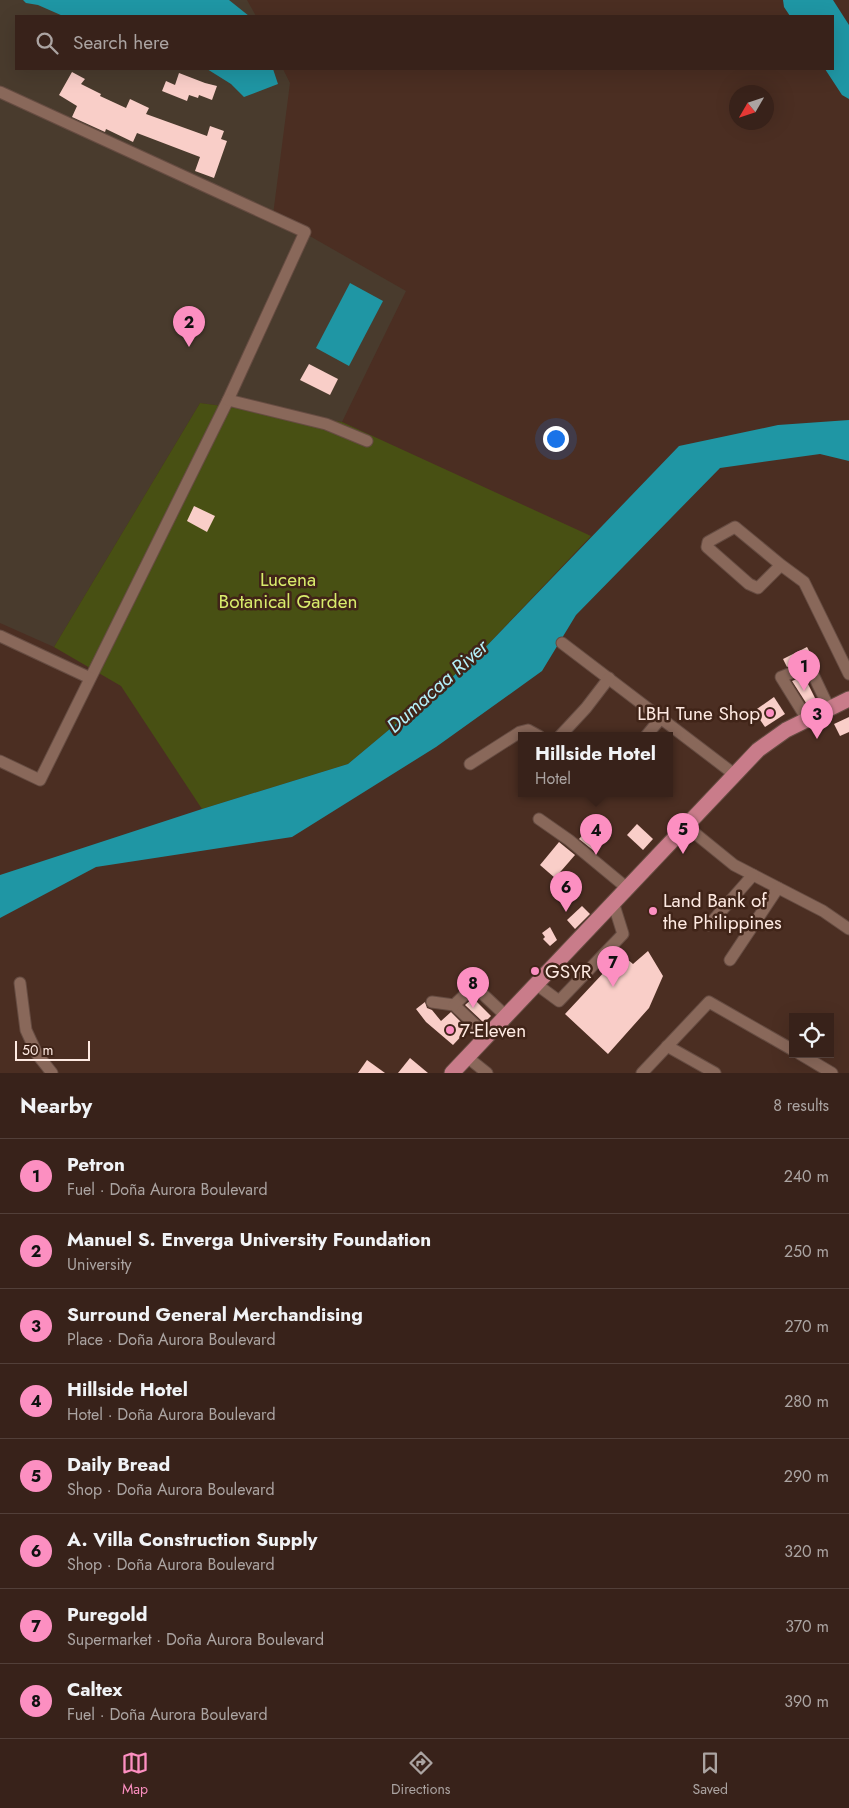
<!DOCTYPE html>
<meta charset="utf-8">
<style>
:root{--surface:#38221a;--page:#432f27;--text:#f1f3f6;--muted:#aba4a2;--line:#523f39;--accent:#fc8fc1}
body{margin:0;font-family:Jost,sans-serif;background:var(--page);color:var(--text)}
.controls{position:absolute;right:15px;bottom:15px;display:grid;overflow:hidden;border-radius:0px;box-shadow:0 5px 20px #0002}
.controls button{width:45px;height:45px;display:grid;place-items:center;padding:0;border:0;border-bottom:1px solid var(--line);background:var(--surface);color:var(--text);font:25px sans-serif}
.compass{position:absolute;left:729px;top:85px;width:45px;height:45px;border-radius:50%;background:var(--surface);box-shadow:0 5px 20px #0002;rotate:231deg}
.scale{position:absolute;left:15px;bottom:12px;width:75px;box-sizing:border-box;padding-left:5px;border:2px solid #feeae2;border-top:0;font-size:14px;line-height:18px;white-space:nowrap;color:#feeae2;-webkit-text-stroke:4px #402418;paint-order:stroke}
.you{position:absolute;left:555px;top:438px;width:18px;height:18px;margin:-12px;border:4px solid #fff;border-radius:50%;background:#1a73e8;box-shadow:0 0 0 8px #1a73e833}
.badge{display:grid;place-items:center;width:32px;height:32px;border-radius:50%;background:var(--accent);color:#111;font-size:16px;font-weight:700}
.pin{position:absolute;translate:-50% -41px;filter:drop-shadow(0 1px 2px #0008)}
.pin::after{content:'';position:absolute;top:26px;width:18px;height:15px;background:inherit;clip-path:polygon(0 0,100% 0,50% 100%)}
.popup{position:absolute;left:518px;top:732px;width:155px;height:65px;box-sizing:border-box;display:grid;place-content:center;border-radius:0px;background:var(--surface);filter:drop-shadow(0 1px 4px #0005);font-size:16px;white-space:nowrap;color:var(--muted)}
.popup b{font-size:19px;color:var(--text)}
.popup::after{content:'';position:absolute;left:50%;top:100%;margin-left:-10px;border:10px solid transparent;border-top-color:var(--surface)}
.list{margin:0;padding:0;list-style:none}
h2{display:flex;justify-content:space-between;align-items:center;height:65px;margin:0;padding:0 20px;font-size:21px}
h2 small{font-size:16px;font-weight:400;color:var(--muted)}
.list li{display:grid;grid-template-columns:32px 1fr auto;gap:15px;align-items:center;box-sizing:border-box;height:75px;padding:0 20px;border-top:1px solid var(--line)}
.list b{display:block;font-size:19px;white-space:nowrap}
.list p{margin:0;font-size:16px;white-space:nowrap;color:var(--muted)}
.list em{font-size:16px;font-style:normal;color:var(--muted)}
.icon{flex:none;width:28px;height:28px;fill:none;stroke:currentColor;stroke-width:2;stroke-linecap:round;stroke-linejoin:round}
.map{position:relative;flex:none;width:849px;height:1073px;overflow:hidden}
.search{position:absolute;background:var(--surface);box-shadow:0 5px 20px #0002;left:15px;right:15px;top:15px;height:55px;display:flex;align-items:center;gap:12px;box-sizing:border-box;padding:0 18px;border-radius:0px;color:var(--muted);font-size:19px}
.sheet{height:665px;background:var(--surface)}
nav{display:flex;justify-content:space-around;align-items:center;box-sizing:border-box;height:70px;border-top:1px solid var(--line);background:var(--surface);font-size:14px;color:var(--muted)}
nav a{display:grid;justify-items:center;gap:2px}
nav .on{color:var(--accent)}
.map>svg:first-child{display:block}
.education{fill:#493b2d}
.green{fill:#485013}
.water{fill:#1f96a4}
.building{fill:#f9cec8}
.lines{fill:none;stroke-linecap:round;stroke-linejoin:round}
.minor-casing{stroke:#664c42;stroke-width:13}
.major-casing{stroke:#664c42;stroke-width:17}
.minor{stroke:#89685a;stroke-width:11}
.major{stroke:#c97c8a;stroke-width:15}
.poi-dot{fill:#fc8fc1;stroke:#402418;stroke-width:2}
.labels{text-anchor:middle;stroke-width:5;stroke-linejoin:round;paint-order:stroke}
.park-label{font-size:19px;fill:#d8eb6b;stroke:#402418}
.poi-label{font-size:19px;fill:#feeae2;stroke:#402418;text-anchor:start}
.water-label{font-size:20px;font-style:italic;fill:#b4f0f9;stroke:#402418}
</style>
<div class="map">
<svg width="849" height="1073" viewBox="0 0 849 1073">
<rect width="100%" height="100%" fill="#4b2e22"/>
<polygon class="education" points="0,0 247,0 256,16 16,16 16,69 283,69 290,83 273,215 406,291 342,422 200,403 54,647 0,623"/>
<polygon class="green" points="200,403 342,422 591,536 476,657 348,764 202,809 121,686 54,647"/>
<g class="water">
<polygon points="23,0 229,0 249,16 63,16 38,5 26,3"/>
<polygon points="783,0 833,0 849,25 849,99 842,95 825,69 833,69 833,16 790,16 784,7"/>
<polygon points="207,69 273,69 278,84 244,97 231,84"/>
<polygon points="350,283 383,301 349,366 316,348"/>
<polygon points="849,420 849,461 820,454 720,468 576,615 542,671 436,747 292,837 96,867 0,918 0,875 202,809 348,764 476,657 679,446 778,425"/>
</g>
<g class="building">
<polygon points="72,72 85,79 81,84 101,94 100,96 126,108 130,99 149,108 146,114 207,136 210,126 224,131 221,139 227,141 214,178 195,171 200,157 137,133 133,142 106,129 105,132 72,117 77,106 59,95"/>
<polygon points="179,73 205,83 217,86 212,100 199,95 198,98 189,95 187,101 162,91 166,81 175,85"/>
<polygon points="309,364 338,379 330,395 300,380"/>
<polygon points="194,506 215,516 207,532 187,521"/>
<polygon points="807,647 813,658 806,659 787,667 783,659"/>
<polygon points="804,676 817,702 808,706 792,681"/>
<polygon points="774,697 785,714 765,727 754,711"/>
<polygon points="849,717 849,732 840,736 834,724"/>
<polygon points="595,821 611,833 594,851 579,839"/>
<polygon points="637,824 653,839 643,850 627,835"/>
<polygon points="559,842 575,855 555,878 540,865"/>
<polygon points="582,906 590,914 575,929 567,920"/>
<polygon points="550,927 557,940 550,946 543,939 545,937 542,933"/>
<polygon points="648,951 663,976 649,1008 608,1054 565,1014 621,954 633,964"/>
<polygon points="473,998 491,1016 484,1023 465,1005"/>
<polygon points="425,1002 427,1008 432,1010 441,1021 451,1012 468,1029 453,1045 426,1022 416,1009"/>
<polygon points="410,1058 428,1073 398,1073"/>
<polygon points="367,1060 385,1073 358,1073"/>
</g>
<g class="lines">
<defs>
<g id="minor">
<polyline points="0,92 305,232 228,400 40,780 0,761"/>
<polyline points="228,400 326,424 367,441"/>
<polyline points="781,565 758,588 749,584 707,547 708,542 735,527 781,565 804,582 849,674"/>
<polyline points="0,636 90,678"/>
<polyline points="562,643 734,774"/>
<polyline points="807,719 781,677 809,666 829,708"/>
<polyline points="560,736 586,708 609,678"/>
<polyline points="646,736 661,718"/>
<polyline points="470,764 520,732 528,730 539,736"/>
<polyline points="539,819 569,840 627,888"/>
<polyline points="686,826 734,865 823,911 849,929"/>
<polyline points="709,925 753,875"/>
<polyline points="730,960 778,888"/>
<polyline points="20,983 26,1030 37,1054 52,1073"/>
<polyline points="536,984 559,1001 623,934 613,902"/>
<polyline points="432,1002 454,1005 487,1036"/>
<polyline points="454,1005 474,986 506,1016"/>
<polyline points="667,1046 715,1073"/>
<polyline points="800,1054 832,1073"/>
<polyline points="467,1057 487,1073"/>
<polyline points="642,1073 709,1002 793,1050"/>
</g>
<polyline id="major" points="452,1073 758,750 786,730 849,699"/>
</defs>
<use href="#minor" class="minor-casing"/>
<use href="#major" class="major-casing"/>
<use href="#minor" class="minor"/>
<use href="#major" class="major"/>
</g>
<g class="poi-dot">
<circle cx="770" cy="713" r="5"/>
<circle cx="653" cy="911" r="5"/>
<circle cx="535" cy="971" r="5"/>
<circle cx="450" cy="1030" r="5"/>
</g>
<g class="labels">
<g class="park-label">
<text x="288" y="586">Lucena<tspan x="288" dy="22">Botanical Garden</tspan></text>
</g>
<g class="poi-label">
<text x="760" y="720" text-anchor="end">LBH Tune Shop</text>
<text x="663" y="907">Land Bank of<tspan x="663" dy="22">the Philippines</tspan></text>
<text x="545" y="978">GSYR</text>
<text x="460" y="1037">7-Eleven</text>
</g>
<g class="water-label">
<text transform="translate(437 686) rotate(-42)" y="7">Dumacaa River</text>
</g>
</g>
</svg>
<div class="controls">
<button><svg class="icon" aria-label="locate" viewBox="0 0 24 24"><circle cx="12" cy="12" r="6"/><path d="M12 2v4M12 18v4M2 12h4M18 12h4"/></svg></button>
</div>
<svg class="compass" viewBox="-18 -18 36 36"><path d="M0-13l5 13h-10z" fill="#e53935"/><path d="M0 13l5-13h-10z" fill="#aba4a2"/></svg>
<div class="scale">50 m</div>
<div class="you"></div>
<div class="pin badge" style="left:804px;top:691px">1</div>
<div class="pin badge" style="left:189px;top:347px">2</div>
<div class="pin badge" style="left:817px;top:739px">3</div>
<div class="pin badge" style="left:596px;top:855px">4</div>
<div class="popup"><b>Hillside Hotel</b>Hotel</div>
<div class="pin badge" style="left:683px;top:854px">5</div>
<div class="pin badge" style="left:566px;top:912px">6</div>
<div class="pin badge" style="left:613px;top:987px">7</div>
<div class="pin badge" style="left:473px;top:1008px">8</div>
<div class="search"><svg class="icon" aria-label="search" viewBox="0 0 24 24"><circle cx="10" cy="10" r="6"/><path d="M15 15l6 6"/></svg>Search here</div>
</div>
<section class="sheet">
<h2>Nearby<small>8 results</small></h2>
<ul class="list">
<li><span class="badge">1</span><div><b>Petron</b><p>Fuel · Doña Aurora Boulevard</p></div><em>240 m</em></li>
<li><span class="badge">2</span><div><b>Manuel S. Enverga University Foundation</b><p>University</p></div><em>250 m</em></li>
<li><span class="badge">3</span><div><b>Surround General Merchandising</b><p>Place · Doña Aurora Boulevard</p></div><em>270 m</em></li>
<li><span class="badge">4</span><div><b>Hillside Hotel</b><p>Hotel · Doña Aurora Boulevard</p></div><em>280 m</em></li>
<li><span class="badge">5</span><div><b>Daily Bread</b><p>Shop · Doña Aurora Boulevard</p></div><em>290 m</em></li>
<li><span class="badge">6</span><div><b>A. Villa Construction Supply</b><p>Shop · Doña Aurora Boulevard</p></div><em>320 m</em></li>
<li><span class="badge">7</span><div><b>Puregold</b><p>Supermarket · Doña Aurora Boulevard</p></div><em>370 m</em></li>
<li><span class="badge">8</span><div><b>Caltex</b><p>Fuel · Doña Aurora Boulevard</p></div><em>390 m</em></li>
</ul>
</section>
<nav>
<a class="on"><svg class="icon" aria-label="map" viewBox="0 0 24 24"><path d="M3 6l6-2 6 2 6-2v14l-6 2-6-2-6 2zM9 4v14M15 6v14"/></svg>Map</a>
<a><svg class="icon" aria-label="directions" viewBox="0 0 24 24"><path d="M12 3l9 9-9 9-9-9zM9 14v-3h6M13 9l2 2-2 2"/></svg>Directions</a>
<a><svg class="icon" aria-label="saved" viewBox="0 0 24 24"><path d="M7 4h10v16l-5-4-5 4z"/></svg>Saved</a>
</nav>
